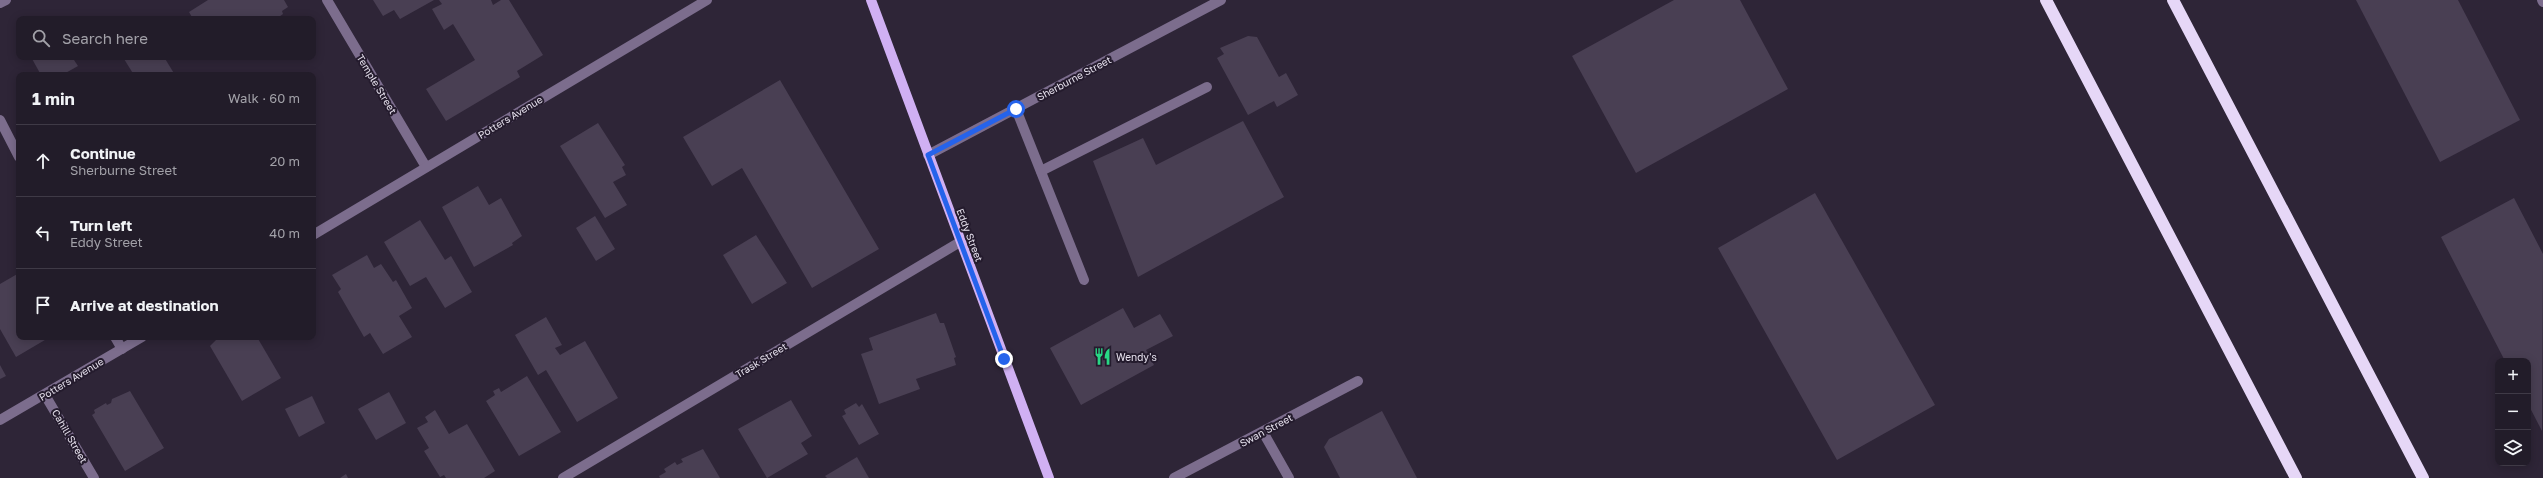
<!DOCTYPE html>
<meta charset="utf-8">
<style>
:root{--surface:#221c29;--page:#2e2935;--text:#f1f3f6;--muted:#a2a1a8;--line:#3f3a46}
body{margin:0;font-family:"Golos Text",sans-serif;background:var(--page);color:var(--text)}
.controls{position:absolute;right:12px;bottom:12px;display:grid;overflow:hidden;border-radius:8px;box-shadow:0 2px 10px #0003}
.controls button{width:36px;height:36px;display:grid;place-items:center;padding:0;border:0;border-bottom:1px solid var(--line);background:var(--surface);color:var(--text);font:20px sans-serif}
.stop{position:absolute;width:12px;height:12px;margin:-9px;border:3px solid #2563eb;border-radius:50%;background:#fff}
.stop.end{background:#2563eb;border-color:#fff;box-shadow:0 1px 4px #0008}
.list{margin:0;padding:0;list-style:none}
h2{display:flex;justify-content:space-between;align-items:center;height:52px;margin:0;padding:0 16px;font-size:17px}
h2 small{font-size:13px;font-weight:400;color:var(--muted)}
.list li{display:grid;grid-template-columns:26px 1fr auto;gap:12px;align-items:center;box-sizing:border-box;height:72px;padding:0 16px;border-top:1px solid var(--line)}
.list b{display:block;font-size:15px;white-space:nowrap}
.list p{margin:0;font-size:13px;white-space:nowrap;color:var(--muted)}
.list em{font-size:13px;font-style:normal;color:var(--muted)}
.icon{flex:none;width:22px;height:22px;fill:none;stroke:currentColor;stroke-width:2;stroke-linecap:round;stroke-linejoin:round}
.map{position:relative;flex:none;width:2543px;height:478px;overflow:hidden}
.search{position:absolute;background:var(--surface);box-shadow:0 2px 10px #0003;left:16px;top:16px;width:300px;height:44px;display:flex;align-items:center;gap:10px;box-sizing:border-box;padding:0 14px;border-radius:8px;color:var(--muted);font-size:15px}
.panel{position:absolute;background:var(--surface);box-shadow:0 2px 10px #0003;left:16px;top:72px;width:300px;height:268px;border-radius:8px}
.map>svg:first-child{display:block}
.building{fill:#493f53}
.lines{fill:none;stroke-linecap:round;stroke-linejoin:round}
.minor{stroke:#7c6d8d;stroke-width:10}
.major{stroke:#d0b0f3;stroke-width:10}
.highway{stroke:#e6d7f7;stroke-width:12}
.route{stroke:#2563eb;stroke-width:5}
.labels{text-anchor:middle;stroke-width:4;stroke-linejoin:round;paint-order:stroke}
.street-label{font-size:10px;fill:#e7e2ee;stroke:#241b2d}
.poi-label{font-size:10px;fill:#e7e2ee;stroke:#241b2d;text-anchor:start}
</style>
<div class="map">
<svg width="2543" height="478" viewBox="0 0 2543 478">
<rect width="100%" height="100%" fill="#2e2537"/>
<g class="building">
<polygon points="208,0 284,0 288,7 282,11 283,14 276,19 193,19 189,12"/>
<polygon points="373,0 434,0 400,19 394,10 383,16"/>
<polygon points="439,0 491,0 493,5 501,0 509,0 543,55 517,71 520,77 446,121 426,89 475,60 453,24 444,30 432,9 442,4"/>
<polygon points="1674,0 1740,0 1788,89 1636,173 1572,56"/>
<polygon points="2356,0 2458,0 2520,120 2440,162"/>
<polygon points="1248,36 1257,37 1279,77 1286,73 1298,95 1277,107 1274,101 1248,115 1217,58 1224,54 1220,48"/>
<polygon points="31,57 72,57 78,66 62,75 41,75"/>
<polygon points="127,57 164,57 175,75 134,75 124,59"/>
<polygon points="780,80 879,249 812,288 742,168 712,186 683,137"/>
<polygon points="1243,121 1284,197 1138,277 1093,161 1143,138 1156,165"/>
<polygon points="598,123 625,165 622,167 626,175 613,182 627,205 605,218 560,146"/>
<polygon points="478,186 489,205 501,198 522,236 512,243 513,245 474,267 442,207"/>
<polygon points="1815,193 1935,405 1837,460 1718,248"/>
<polygon points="2514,198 2543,254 2542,431 2528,404 2528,361 2505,361 2441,237"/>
<polygon points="595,216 615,249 596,261 576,228"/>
<polygon points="420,220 445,260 451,256 472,292 445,308 426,277 410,286 384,242"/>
<polygon points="756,235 787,283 752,304 723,255"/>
<polygon points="367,255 374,268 381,264 393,282 396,280 412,308 399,316 412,337 383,354 370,333 364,337 338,292 341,289 332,275"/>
<polygon points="19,273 19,337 50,337 16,357 0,329 0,284"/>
<polygon points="1123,308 1134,328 1160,314 1173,336 1146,350 1154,365 1081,405 1050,348"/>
<polygon points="936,313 940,323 944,323 956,357 954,358 956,365 916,379 920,389 879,404 861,354 873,350 869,338"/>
<polygon points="546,317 562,345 555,348 560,355 585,341 618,398 577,422 546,370 538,375 515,335"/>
<polygon points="219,337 257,337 281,378 242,401 210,346"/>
<polygon points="0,365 6,376 0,379"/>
<polygon points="527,376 561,432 519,456 486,401 495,395 493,391 499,388 501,392"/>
<polygon points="130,391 164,448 125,471 92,415 95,413 94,410 106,403 107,405 111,403 112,399"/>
<polygon points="389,392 406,423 376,440 358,409"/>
<polygon points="312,396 325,423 299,437 285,409"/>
<polygon points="791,400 812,436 801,443 808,454 767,478 738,429"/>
<polygon points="856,403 859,407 862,404 879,434 859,445 842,416 846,414 844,410"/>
<polygon points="435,410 449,434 467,424 495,471 484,478 446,478 444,475 440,477 424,451 429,448 417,428 428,422 425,417"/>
<polygon points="1382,411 1417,478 1340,478 1324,447 1329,439"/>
<polygon points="703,449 720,478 660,478 659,476 666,472 664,469 675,462 677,465 683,462 681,459"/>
<polygon points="857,457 869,478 827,478 825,476"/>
<polygon points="346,474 348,478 340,478"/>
</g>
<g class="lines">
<g class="minor">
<polyline points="327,0 426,167"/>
<polyline points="2542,0 2543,2"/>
<polyline points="0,3 6,0"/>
<polyline points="1016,109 1084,280"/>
<polyline points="0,120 19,157"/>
<polyline points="928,155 1221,0"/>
<polyline points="1041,171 1207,87"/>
<polyline points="313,235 707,0"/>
<polyline points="115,337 122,349"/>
<polyline points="45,395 94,478"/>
<polyline points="0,420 142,337"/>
<polyline points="1263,432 1289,478"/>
<polyline points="563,478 960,242"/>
<polyline points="1174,478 1358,381"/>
</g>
<polyline class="major" points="871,0 1049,478"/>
<g class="highway">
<polyline points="2046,0 2296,478"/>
<polyline points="2173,0 2423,478"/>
</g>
</g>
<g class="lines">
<polyline class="route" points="1004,359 928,155 1016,109"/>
</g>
<defs>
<symbol id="restaurant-bare" viewBox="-9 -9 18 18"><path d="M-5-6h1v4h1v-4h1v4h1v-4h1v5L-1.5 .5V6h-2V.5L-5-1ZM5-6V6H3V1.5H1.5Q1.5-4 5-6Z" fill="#28d885" stroke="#241b2d" stroke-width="2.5" paint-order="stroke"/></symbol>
</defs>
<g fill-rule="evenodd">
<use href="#restaurant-bare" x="1090" y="344" width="25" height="25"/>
</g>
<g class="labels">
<g class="street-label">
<text transform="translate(1074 78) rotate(-28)" y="4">Sherburne Street</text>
<text transform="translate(377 84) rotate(59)" y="4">Temple Street</text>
<text transform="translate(510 117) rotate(-31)" y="4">Potters Avenue</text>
<text transform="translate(970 235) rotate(69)" y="4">Eddy Street</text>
<text transform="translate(761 360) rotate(-31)" y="4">Trask Street</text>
<text transform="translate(71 379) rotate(-31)" y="4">Potters Avenue</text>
<text transform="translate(1266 430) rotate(-28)" y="4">Swan Street</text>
<text transform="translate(70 436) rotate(60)" y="4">Cahill Street</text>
</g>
<g class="poi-label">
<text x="1116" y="361">Wendy's</text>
</g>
</g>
</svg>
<div class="controls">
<button>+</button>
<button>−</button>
<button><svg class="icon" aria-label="layers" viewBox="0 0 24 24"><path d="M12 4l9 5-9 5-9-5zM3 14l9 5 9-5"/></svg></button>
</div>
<div class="stop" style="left:1016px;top:109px"></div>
<div class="stop end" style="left:1004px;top:359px"></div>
<div class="search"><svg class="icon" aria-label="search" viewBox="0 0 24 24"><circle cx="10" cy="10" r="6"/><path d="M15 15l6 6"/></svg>Search here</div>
<section class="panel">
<h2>1 min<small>Walk · 60 m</small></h2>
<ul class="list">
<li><svg class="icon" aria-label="ahead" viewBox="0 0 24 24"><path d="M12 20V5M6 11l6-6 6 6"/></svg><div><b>Continue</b><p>Sherburne Street</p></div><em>20 m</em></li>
<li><svg class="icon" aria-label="left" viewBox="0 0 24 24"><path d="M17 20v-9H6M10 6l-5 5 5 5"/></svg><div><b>Turn left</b><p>Eddy Street</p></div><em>40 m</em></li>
<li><svg class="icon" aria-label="arrive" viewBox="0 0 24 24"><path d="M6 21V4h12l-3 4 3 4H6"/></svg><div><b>Arrive at destination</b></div></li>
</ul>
</section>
</div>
